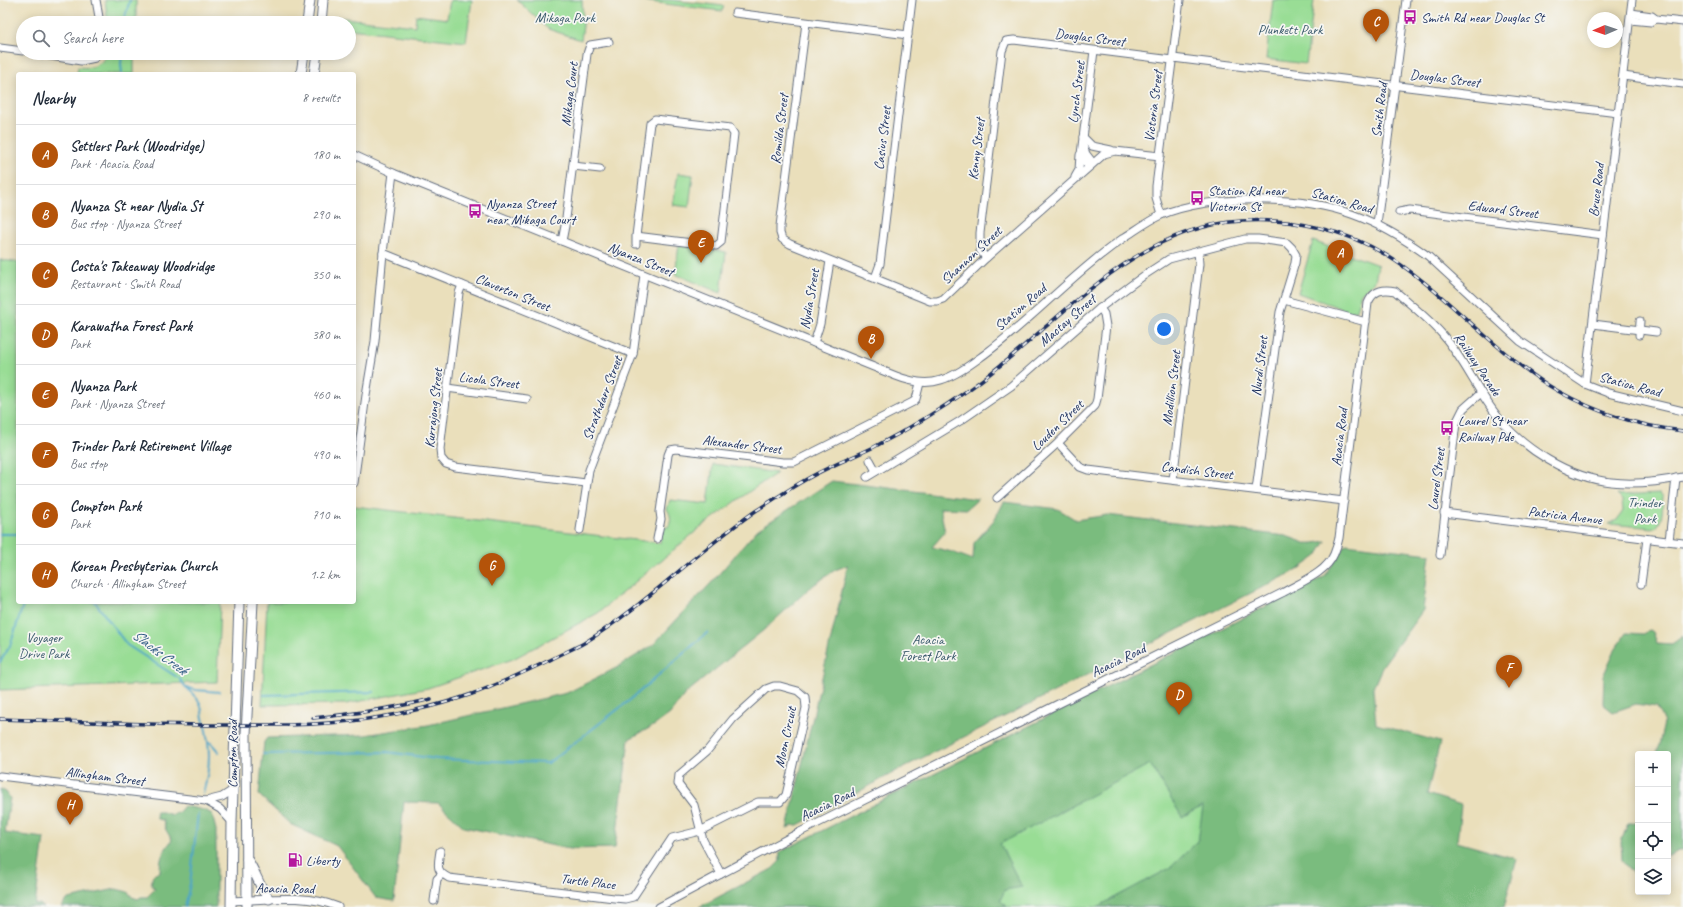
<!DOCTYPE html>
<meta charset="utf-8">
<style>
:root{--surface:#fff;--page:#f2f2f3;--text:#1f2937;--muted:#747a83;--line:#e0e1e3;--accent:#b45309}
body{margin:0;font-family:Caveat,sans-serif;background:var(--page);color:var(--text)}
.controls{position:absolute;right:12px;bottom:12px;display:grid;overflow:hidden;border-radius:4px;box-shadow:0 2px 10px #0003}
.controls button{width:36px;height:36px;display:grid;place-items:center;padding:0;border:0;border-bottom:1px solid var(--line);background:var(--surface);color:var(--text);font:20px sans-serif}
.compass{position:absolute;left:1587px;top:12px;width:36px;height:36px;border-radius:50%;background:var(--surface);box-shadow:0 2px 10px #0003;rotate:268deg}
.you{position:absolute;left:1164px;top:329px;width:14px;height:14px;margin:-10px;border:3px solid #fff;border-radius:50%;background:#1a73e8;box-shadow:0 0 0 6px #1a73e833}
.badge{display:grid;place-items:center;width:26px;height:26px;border-radius:50%;background:var(--accent);color:#fff;font-size:13px;font-weight:700}
.pin{position:absolute;translate:-50% -33px;filter:drop-shadow(0 1px 2px #0008)}
.pin::after{content:'';position:absolute;top:21px;width:14px;height:12px;background:inherit;clip-path:polygon(0 0,100% 0,50% 100%)}
.list{margin:0;padding:0;list-style:none}
h2{display:flex;justify-content:space-between;align-items:center;height:52px;margin:0;padding:0 16px;font-size:17px}
h2 small{font-size:13px;font-weight:400;color:var(--muted)}
.list li{display:grid;grid-template-columns:26px 1fr auto;gap:12px;align-items:center;box-sizing:border-box;height:60px;padding:0 16px;border-top:1px solid var(--line)}
.list b{display:block;font-size:15px;white-space:nowrap}
.list p{margin:0;font-size:13px;white-space:nowrap;color:var(--muted)}
.list em{font-size:13px;font-style:normal;color:var(--muted)}
.icon{flex:none;width:22px;height:22px;fill:none;stroke:currentColor;stroke-width:2;stroke-linecap:round;stroke-linejoin:round}
.map{position:relative;flex:none;width:1683px;height:907px;overflow:hidden}
.search{position:absolute;background:var(--surface);box-shadow:0 2px 10px #0003;left:16px;top:16px;width:340px;height:44px;display:flex;align-items:center;gap:10px;box-sizing:border-box;padding:0 14px;border-radius:22px;color:var(--muted);font-size:15px}
.panel{position:absolute;background:var(--surface);box-shadow:0 2px 10px #0003;left:16px;top:72px;width:340px;height:532px;border-radius:4px}
.map>svg:first-child{display:block}
.green{fill:#99dd95;stroke:#5a867a}
.forest{fill:#7abc7e;stroke:#4a766e}
.lines{fill:none;stroke-linecap:round;stroke-linejoin:round}
.stream{stroke:#4ca5c9;stroke-width:2}
.minor-casing{stroke:#636d7f;stroke-width:9}
.major-casing{stroke:#636d7f;stroke-width:11}
.minor{stroke:#fff;stroke-width:7}
.major{stroke:#fff;stroke-width:9}
.rail-casing{stroke:#1b2f5e;stroke-width:3.5}
.rail{stroke:#f6f6f2;stroke-width:2;stroke-dasharray:6;stroke-linecap:butt}
.labels{text-anchor:middle;stroke-width:3.5;stroke-linejoin:round;paint-order:stroke}
.park-label{font-size:14px;fill:#3a5a6c;stroke:#f6f6f2}
.poi-label{font-size:14px;fill:#1b2f5e;stroke:#f6f6f2;text-anchor:start}
.street-label{font-size:14px;fill:#1b2f5e;stroke:#f6f6f2}
.water-label{font-size:15px;font-style:italic;fill:#2c5883;stroke:#f6f6f2}
</style>
<div class="map">
<svg width="1683" height="907" viewBox="0 0 1683 907">
<rect width="100%" height="100%" fill="#f6f6f2"/>
<filter id="ink" filterUnits="userSpaceOnUse"><feTurbulence type="fractalNoise" baseFrequency=".025" numOctaves="2"/><feDisplacementMap in="SourceGraphic" scale="8" xChannelSelector="R" yChannelSelector="G"/><feConvolveMatrix kernelMatrix="1 2 1 2 8 2 1 2 1" color-interpolation-filters="sRGB"/></filter>
<filter id="wash" filterUnits="userSpaceOnUse"><feTurbulence type="fractalNoise" baseFrequency=".012" numOctaves="4" result="noise"/><feDisplacementMap in="SourceGraphic" scale="16" xChannelSelector="R" yChannelSelector="G"/><feGaussianBlur stdDeviation="0.9" result="paint"/><feColorMatrix in="noise" values="0 0 0 0 0 0 0 0 0 0 0 0 0 0 0 0 0 1.4 0 .05"/><feComposite in="paint" operator="in"/></filter>
<g filter="url(#wash)">
<rect width="100%" height="100%" fill="#eadfbb"/>
<g class="green">
<polygon points="105,0 136,0 136,23 108,23"/>
<polygon points="450,0 472,0 466,42 349,29 349,23 333,23 335,17 415,26 416,15 447,19"/>
<polygon points="517,0 582,0 583,26 581,40 548,29"/>
<polygon points="634,0 670,0 724,6 722,11"/>
<polygon points="1273,0 1314,0 1306,64 1266,59"/>
<path d="M 107,53 L 134,53 L 134,74 L 77,74 L 78,67 C 91,69 102,66 107,53 Z"/>
<polygon points="678,173 693,175 689,207 673,205"/>
<polygon points="1313,241 1378,265 1375,281 1361,293 1356,310 1351,312 1298,293"/>
<polygon points="679,245 726,252 721,293 675,274"/>
<polygon points="0,260 18,262 18,602 220,602 217,682 0,690"/>
<path d="M 713,464 L 777,473 L 750,491 L 701,527 L 598,613 L 513,659 L 428,688 L 346,704 L 262,705 L 267,602 L 354,602 L 354,506 L 660,543 L 662,528 L 668,527 C 672,521 671,515 667,509 L 670,500 L 708,504 Z"/>
<path d="M 1660,493 L 1663,497 C 1662,506 1664,522 1655,528 L 1609,524 L 1617,520 L 1623,511 L 1622,500 L 1617,495 Z"/>
<polygon points="1324,577 1280,907 767,907 780,861 780,852"/>
</g>
<g class="forest">
<polygon points="832,481 978,499 967,509 940,508 945,532 932,547 952,552 973,560 974,543 994,520 1004,502 1058,509 1076,520 1107,515 1286,536 1308,544 1326,541 1317,556 1299,569 902,768 796,826 793,825 787,829 848,565 835,570 812,586 765,629 685,694 670,714 655,725 629,739 615,848 569,849 464,827 438,803 404,802 394,901 376,898 337,846 290,824 259,795 264,742 267,738 365,735 428,725 567,693 618,667 653,645 712,582 757,530"/>
<polygon points="1346,544 1430,554 1423,610 1383,665 1373,688 1376,724 1440,742 1427,794 1461,805 1457,842 1517,859 1504,907 1097,907 1170,868 1198,841 1203,806 1182,817 1150,764 1000,844 1022,887 1005,890 1000,900 1007,907 699,907 772,869 780,861 780,852 1324,577"/>
<polygon points="1650,630 1653,632 1657,643 1672,644 1683,636 1683,850 1680,850 1668,857 1668,754 1657,754 1664,723 1657,707 1636,704 1613,712 1603,704 1604,674 1614,652 1626,633 1644,634 1647,631"/>
<polygon points="0,789 6,792 10,798 5,833 44,838 35,905 40,904 43,907 0,907"/>
<path d="M 184,806 L 204,810 L 212,814 L 216,830 L 216,907 L 61,907 L 68,899 L 116,889 L 128,892 L 132,897 L 138,899 L 141,897 L 147,897 L 155,889 L 151,884 L 153,875 L 160,872 C 160,856 163,852 172,840 L 166,830 L 163,820 L 157,819 L 156,812 L 163,812 L 172,815 L 179,812 Z"/>
<polygon points="1628,823 1638,823 1638,877 1637,878 1622,861 1621,842"/>
</g>
<g class="lines">
<g class="stream">
<polyline points="123,23 130,0"/>
<polyline points="122,74 121,64 122,53"/>
<polyline points="0,534 18,534"/>
<path d="M 95,602 L 127,645 L 180,679 C 185,689 195,694 200,703 C 202,707 202,714 203,718 C 211,748 211,764 203,794"/>
<polyline points="0,662 10,646 24,602"/>
<polyline points="188,688 196,690 219,692"/>
<polyline points="264,695 374,692"/>
<polyline points="210,742 219,752"/>
<polyline points="263,754 387,752 437,759 548,763 630,700 708,632"/>
<polyline points="185,907 190,884 198,813"/>
</g>
</g>
</g>
<g filter="url(#ink)">
<g class="lines">
<defs>
<g id="minor">
<polyline points="96,0 100,23"/>
<polyline points="735,13 908,35"/>
<polyline points="1631,13 1652,16 1656,19 1683,22"/>
<polyline points="1630,20 1651,22 1656,19"/>
<polyline points="806,23 780,226 780,233 782,239 790,244 930,301 937,301 943,299 986,258 1104,154 1115,151 1160,156"/>
<polyline points="0,48 23,51"/>
<polyline points="33,53 81,61 95,58 98,53"/>
<polyline points="1173,58 1618,113"/>
<polyline points="1623,76 1683,84"/>
<polyline points="1083,137 1092,146 1111,150"/>
<polyline points="1083,145 1086,154 1093,163"/>
<path d="M 354,155 L 393,173 L 896,376 C 911,382 926,385 941,380 C 957,375 971,364 985,354 C 1034,318 1074,272 1125,237 C 1136,230 1148,221 1161,215 C 1193,202 1234,199 1268,200 C 1332,201 1377,219 1428,256 L 1520,341 L 1585,384 L 1608,393 L 1683,411"/>
<polyline points="573,166 600,169"/>
<polyline points="1088,167 1081,154 1094,51"/>
<polyline points="1075,177 1079,170 1080,155"/>
<polyline points="1399,212 1410,210 1603,235"/>
<polyline points="1161,215 1156,198 1156,186 1180,0"/>
<polyline points="1377,224 1406,0"/>
<polyline points="562,241 565,226 587,54 590,45 609,42"/>
<polyline points="636,244 636,236 650,123 655,119 730,128 734,134 721,242 716,246 636,236"/>
<polyline points="383,253 633,354"/>
<polyline points="986,258 980,250 980,233 1002,51 1006,41 1014,40 1172,60"/>
<polyline points="875,278 880,264 912,0"/>
<polyline points="462,285 459,293 440,449 441,458 446,464 455,467 586,483"/>
<polyline points="1284,300 1366,322"/>
<polyline points="1593,324 1656,332"/>
<polyline points="1639,335 1640,321"/>
<polyline points="814,343 820,324 830,261"/>
<polyline points="1585,384 1632,0"/>
<polyline points="447,388 527,399"/>
<polyline points="1058,443 1080,467 1088,470 1344,501"/>
<polyline points="870,460 876,471"/>
<polyline points="867,477 960,421 1011,386 1100,308 1146,274 1169,259 1245,239 1258,239 1287,243 1292,248 1296,255 1295,263 1280,312 1256,490"/>
<polyline points="1173,480 1199,264 1198,251"/>
<polyline points="354,483 366,395 375,341 383,253 393,173"/>
<polyline points="997,498 1058,443 1095,406 1097,399 1106,326 1104,314 1100,308"/>
<polyline points="1444,513 1683,543"/>
<polyline points="580,530 589,470 633,354 644,275"/>
<polyline points="657,539 661,519 660,512 668,455 670,450 676,449 783,462 794,462 913,402 916,399 920,383"/>
<polyline points="1669,541 1676,478"/>
<polyline points="1440,555 1456,423 1463,409 1481,393"/>
<polyline points="1641,584 1647,539"/>
<polyline points="0,776 206,801 220,809 232,822"/>
<polyline points="206,801 222,797 233,790"/>
<path d="M 440,851 C 438,865 435,871 449,878 L 614,898 L 625,899 L 633,897 L 672,838 L 700,831 L 758,802 L 780,802 L 786,795 L 806,708 L 805,697 L 798,691 L 780,686 L 774,686 L 766,689 L 733,719 L 707,751 L 679,775 L 678,784 L 694,805 L 703,840 L 721,874"/>
<path d="M 231,901 C 267,900 304,893 338,907"/>
<polyline points="434,901 437,879 442,874"/>
<path d="M 659,907 L 798,833 L 1284,592 C 1301,582 1326,573 1334,554 C 1336,549 1338,543 1339,538 L 1368,303 C 1373,291 1382,288 1395,291 C 1411,305 1428,318 1442,334 C 1464,359 1477,391 1498,417 C 1523,449 1570,478 1611,482 C 1635,485 1659,482 1683,477"/>
</g>
<g id="major">
<polyline points="307,23 310,0"/>
<polyline points="321,23 323,0"/>
<polyline points="301,74 304,53"/>
<polyline points="314,74 317,53"/>
<path d="M 247,859 C 256,872 259,887 269,899"/>
<polyline points="231,907 232,822 239,602"/>
<polyline points="247,907 246,734 253,602"/>
</g>
</defs>
<use href="#minor" class="minor-casing"/>
<use href="#major" class="major-casing"/>
<use href="#minor" class="minor"/>
<use href="#major" class="major"/>
<defs>
<g id="rail">
<path d="M 313,718 C 353,714 392,709 431,699"/>
<path d="M 0,719 C 73,721 146,725 218,725 C 263,725 307,726 351,721 C 389,717 435,707 472,694 C 498,685 524,672 550,660 C 561,654 573,649 584,643 C 646,605 697,551 757,510 C 773,500 789,489 805,480 C 827,467 851,458 874,447 C 907,430 940,410 971,388 C 1056,328 1129,228 1241,221 C 1291,218 1344,229 1386,255 C 1424,278 1456,311 1489,339 C 1511,358 1533,377 1558,391 C 1597,413 1638,426 1683,431"/>
</g>
</defs>
<use href="#rail" class="rail-casing"/>
<use href="#rail" class="rail"/>
</g>
</g>
<defs>
<symbol id="bus-bare" viewBox="-9 -9 18 18"><path d="M-5-6H5V4H4V6H2V4H-2V6H-4V4H-5ZM-3.5-4V0h7V-4ZM-3.5 1.2v1.5H-2V1.2ZM2 1.2v1.5H3.5V1.2Z" fill="#b5179e" stroke="#f6f6f2" stroke-width="2.5" paint-order="stroke"/></symbol>
<symbol id="fuel-bare" viewBox="-9 -9 18 18"><path d="M-5.5-6h7V0h2V4h1.3V-2.5L3-4.5l.8-.8L6-3V5H2.5V1h-1V6h-7ZM-4.2-4.7v3.2H.2V-4.7Z" fill="#b5179e" stroke="#f6f6f2" stroke-width="2.5" paint-order="stroke"/></symbol>
</defs>
<g fill-rule="evenodd">
<use href="#bus-bare" x="1400" y="7" width="20" height="20"/>
<use href="#bus-bare" x="1187" y="188" width="20" height="20"/>
<use href="#bus-bare" x="465" y="201" width="20" height="20"/>
<use href="#bus-bare" x="1437" y="418" width="20" height="20"/>
<use href="#fuel-bare" x="285" y="850" width="20" height="20"/>
</g>
<g class="labels">
<g class="park-label">
<text x="565" y="22">Mikaga Park</text>
<text x="1290" y="34">Plunkett Park</text>
<text x="1645" y="507">Trinder<tspan x="1645" dy="16">Park</tspan></text>
<text x="44" y="642">Voyager<tspan x="44" dy="16">Drive Park</tspan></text>
<text x="928" y="644">Acacia<tspan x="928" dy="16">Forest Park</tspan></text>
</g>
<g class="poi-label">
<text x="1421" y="22">Smith Rd near Douglas St</text>
<text x="1208" y="195">Station Rd near<tspan x="1208" dy="16">Victoria St</tspan></text>
<text x="486" y="208">Nyanza Street<tspan x="486" dy="16">near Mikaga Court</tspan></text>
<text x="1458" y="425">Laurel St near<tspan x="1458" dy="16">Railway Pde</tspan></text>
<text x="306" y="865">Liberty</text>
</g>
<g class="street-label">
<text transform="translate(1090 37) rotate(7)" y="5">Douglas Street</text>
<text transform="translate(1445 78) rotate(7)" y="5">Douglas Street</text>
<text transform="translate(1076 92) rotate(-83)" y="5">Lynch Street</text>
<text transform="translate(569 94) rotate(-83)" y="5">Mikaga Court</text>
<text transform="translate(1153 106) rotate(-83)" y="5">Victoria Street</text>
<text transform="translate(1379 110) rotate(-83)" y="5">Smith Road</text>
<text transform="translate(779 129) rotate(-83)" y="5">Romilda Street</text>
<text transform="translate(882 138) rotate(-83)" y="5">Casius Street</text>
<text transform="translate(976 149) rotate(-83)" y="5">Kenny Street</text>
<text transform="translate(1596 190) rotate(-83)" y="5">Bruce Road</text>
<text transform="translate(1342 200) rotate(16)" y="5">Station Road</text>
<text transform="translate(1503 209) rotate(7)" y="5">Edward Street</text>
<text transform="translate(971 255) rotate(-43)" y="5">Shannon Street</text>
<text transform="translate(641 259) rotate(22)" y="5">Nyanza Street</text>
<text transform="translate(513 292) rotate(22)" y="5">Claverton Street</text>
<text transform="translate(809 299) rotate(-80)" y="5">Nydia Street</text>
<text transform="translate(1020 307) rotate(-41)" y="5">Station Road</text>
<text transform="translate(1067 320) rotate(-41)" y="5">Mactay Street</text>
<text transform="translate(1478 364) rotate(56)" y="5">Railway Parade</text>
<text transform="translate(1259 366) rotate(-83)" y="5">Nurdi Street</text>
<text transform="translate(489 380) rotate(7)" y="5">Licola Street</text>
<text transform="translate(1630 384) rotate(15)" y="5">Station Road</text>
<text transform="translate(1171 388) rotate(-83)" y="5">Modillion Street</text>
<text transform="translate(602 398) rotate(-69)" y="5">Strathdarr Street</text>
<text transform="translate(433 408) rotate(-84)" y="5">Kurrajong Street</text>
<text transform="translate(1057 425) rotate(-44)" y="5">Louden Street</text>
<text transform="translate(1339 437) rotate(-83)" y="5">Acacia Road</text>
<text transform="translate(742 444) rotate(7)" y="5">Alexander Street</text>
<text transform="translate(1197 470) rotate(7)" y="5">Candish Street</text>
<text transform="translate(1436 479) rotate(-83)" y="5">Laurel Street</text>
<text transform="translate(1565 515) rotate(7)" y="5">Patricia Avenue</text>
<text transform="translate(1118 660) rotate(-26)" y="5">Acacia Road</text>
<text transform="translate(785 737) rotate(-78)" y="5">Moon Circuit</text>
<text transform="translate(232 754) rotate(-90)" y="5">Compton Road</text>
<text transform="translate(105 776) rotate(7)" y="5">Allingham Street</text>
<text transform="translate(827 804) rotate(-26)" y="5">Acacia Road</text>
<text transform="translate(588 881) rotate(7)" y="5">Turtle Place</text>
<text transform="translate(285 888) rotate(1)" y="5">Acacia Road</text>
</g>
<g class="water-label">
<text transform="translate(160 652) rotate(37)" y="5">Slacks Creek</text>
</g>
</g>
</svg>
<div class="controls">
<button>+</button>
<button>−</button>
<button><svg class="icon" aria-label="locate" viewBox="0 0 24 24"><circle cx="12" cy="12" r="6"/><path d="M12 2v4M12 18v4M2 12h4M18 12h4"/></svg></button>
<button><svg class="icon" aria-label="layers" viewBox="0 0 24 24"><path d="M12 4l9 5-9 5-9-5zM3 14l9 5 9-5"/></svg></button>
</div>
<svg class="compass" viewBox="-18 -18 36 36"><path d="M0-13l5 13h-10z" fill="#e53935"/><path d="M0 13l5-13h-10z" fill="#747a83"/></svg>
<div class="you"></div>
<div class="pin badge" style="left:1340px;top:273px">A</div>
<div class="pin badge" style="left:871px;top:359px">B</div>
<div class="pin badge" style="left:1376px;top:42px">C</div>
<div class="pin badge" style="left:1179px;top:715px">D</div>
<div class="pin badge" style="left:701px;top:263px">E</div>
<div class="pin badge" style="left:1509px;top:688px">F</div>
<div class="pin badge" style="left:492px;top:586px">G</div>
<div class="pin badge" style="left:70px;top:825px">H</div>
<div class="search"><svg class="icon" aria-label="search" viewBox="0 0 24 24"><circle cx="10" cy="10" r="6"/><path d="M15 15l6 6"/></svg>Search here</div>
<section class="panel">
<h2>Nearby<small>8 results</small></h2>
<ul class="list">
<li><span class="badge">A</span><div><b>Settlers Park (Woodridge)</b><p>Park · Acacia Road</p></div><em>180 m</em></li>
<li><span class="badge">B</span><div><b>Nyanza St near Nydia St</b><p>Bus stop · Nyanza Street</p></div><em>290 m</em></li>
<li><span class="badge">C</span><div><b>Costa's Takeaway Woodridge</b><p>Restaurant · Smith Road</p></div><em>350 m</em></li>
<li><span class="badge">D</span><div><b>Karawatha Forest Park</b><p>Park</p></div><em>380 m</em></li>
<li><span class="badge">E</span><div><b>Nyanza Park</b><p>Park · Nyanza Street</p></div><em>460 m</em></li>
<li><span class="badge">F</span><div><b>Trinder Park Retirement Village</b><p>Bus stop</p></div><em>490 m</em></li>
<li><span class="badge">G</span><div><b>Compton Park</b><p>Park</p></div><em>710 m</em></li>
<li><span class="badge">H</span><div><b>Korean Presbyterian Church</b><p>Church · Allingham Street</p></div><em>1.2 km</em></li>
</ul>
</section>
</div>
